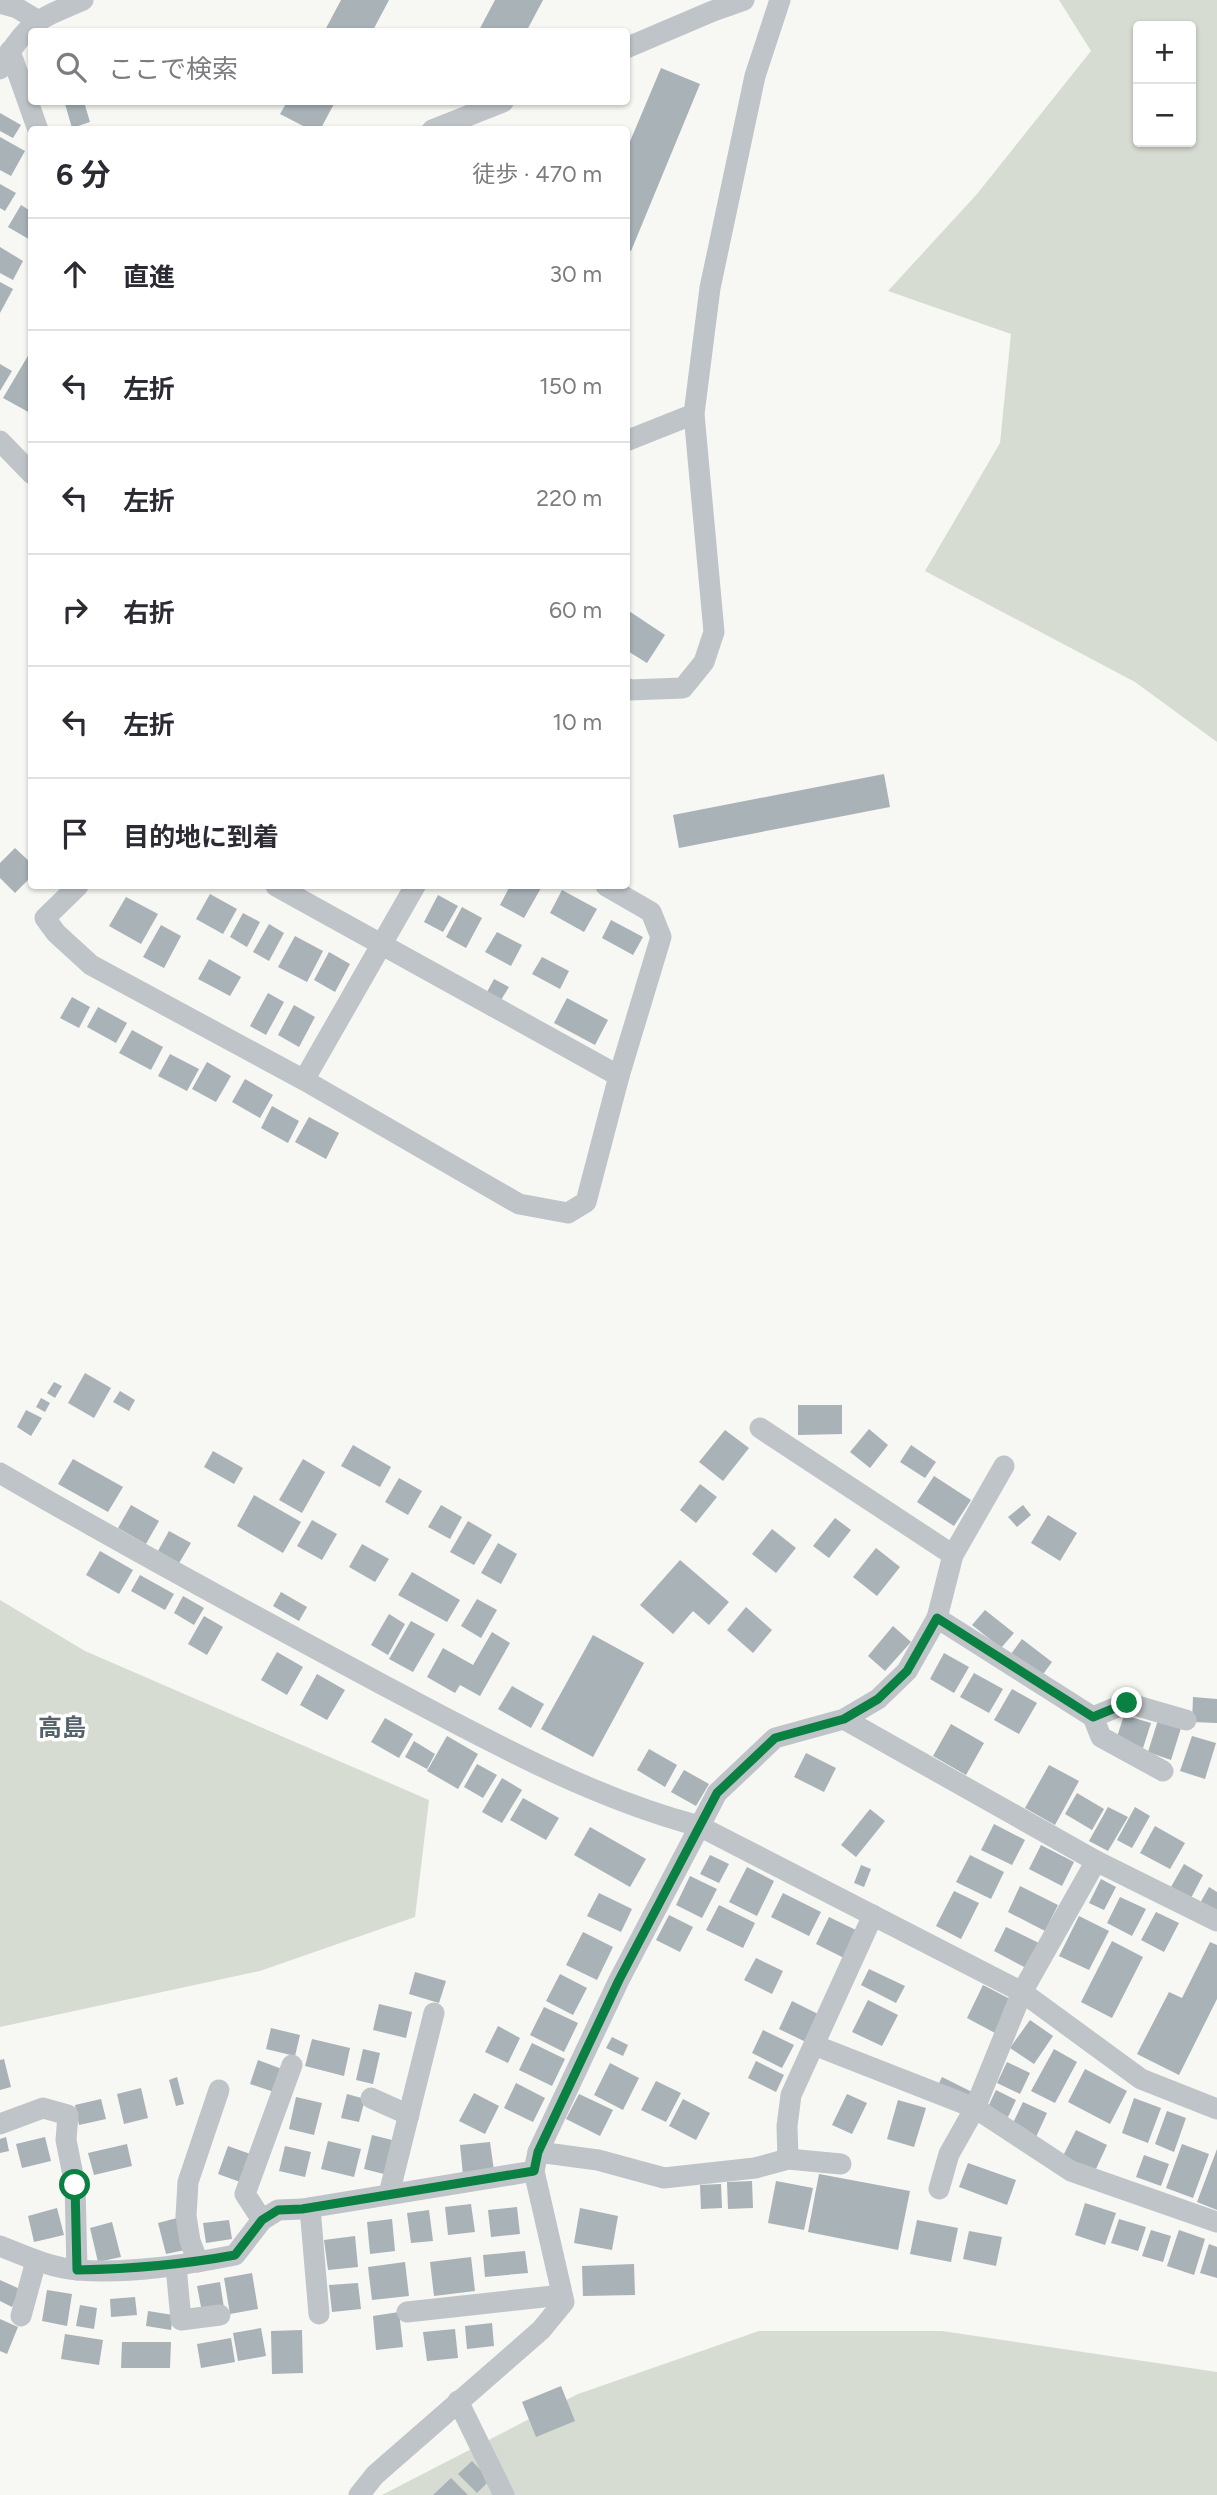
<!DOCTYPE html>
<html lang="ja">
<meta charset="utf-8">
<style>
:root{--surface:#fff;--page:#f2f2f3;--text:#2b2b33;--muted:#7c7c81;--line:#e1e1e2}
body{margin:0;font-family:Figtree,"Noto Sans JP",sans-serif;background:var(--page);color:var(--text)}
.controls{position:absolute;right:21px;top:21px;display:grid;overflow:hidden;border-radius:7px;box-shadow:0 2px 5px #0004}
.controls button{width:63px;height:63px;display:grid;place-items:center;padding:0;border:0;border-bottom:2px solid var(--line);background:var(--surface);color:var(--text);font:35px sans-serif}
.stop{position:absolute;width:21px;height:21px;margin:-16px;border:5px solid #0b8043;border-radius:50%;background:#fff}
.stop.end{background:#0b8043;border-color:#fff;box-shadow:0 2px 7px #0008}
.list{margin:0;padding:0;list-style:none}
h2{display:flex;justify-content:space-between;align-items:center;height:91px;margin:0;padding:0 28px;font-size:30px}
h2 small{font-size:23px;font-weight:400;color:var(--muted)}
.list li{display:grid;grid-template-columns:46px 1fr auto;gap:21px;align-items:center;box-sizing:border-box;height:112px;padding:0 28px;border-top:2px solid var(--line)}
.list b{display:block;font-size:26px;white-space:nowrap}
.list em{font-size:23px;font-style:normal;color:var(--muted)}
.icon{flex:none;width:38px;height:38px;fill:none;stroke:currentColor;stroke-width:2;stroke-linecap:round;stroke-linejoin:round}
.map{position:relative;flex:none;width:1217px;height:2495px;overflow:hidden}
.search{position:absolute;background:var(--surface);box-shadow:0 2px 5px #0004;left:28px;top:28px;width:602px;height:77px;display:flex;align-items:center;gap:18px;box-sizing:border-box;padding:0 24px;border-radius:7px;color:var(--muted);font-size:26px}
.panel{position:absolute;background:var(--surface);box-shadow:0 2px 5px #0004;left:28px;top:126px;width:602px;height:763px;border-radius:7px}
.map>svg:first-child{display:block}
.green{fill:#d7dcd2;fill-rule:evenodd}
.building{fill:#a8b2b7}
.lines{fill:none;stroke-linecap:round;stroke-linejoin:round}
.minor{stroke:#bfc4c8;stroke-width:21}
.route{stroke:#0b8043;stroke-width:9}
.labels{text-anchor:middle;stroke-width:7;stroke-linejoin:round;paint-order:stroke}
.quarter-label{font-size:24px;font-weight:bold;fill:#53626b;stroke:#fff}
</style>
<div class="map">
<svg width="1217" height="2495" viewBox="0 0 1217 2495">
<rect width="100%" height="100%" fill="#f7f7f3"/>
<g class="green">
<path d="M 1059,0 L 1217,0 L 1217,742 L 1135,682 L 925,571 L 1000,443 L 1011,334 L 888,291 L 977,194 L 1091,51 ZM 1138,26 L 1191,26 L 1191,142 L 1138,142 Z"/>
<polygon points="0,1600 85,1651 429,1800 415,1917 260,1971 0,2027"/>
<polygon points="759,2331 942,2331 1217,2372 1217,2495 382,2495 578,2394"/>
</g>
<g class="building">
<polygon points="341,0 389,0 372,32 324,32"/>
<polygon points="495,0 543,0 526,32 478,32"/>
<polygon points="661,68 700,84 631,251 626,249 626,151"/>
<polygon points="73,102 84,102 90,122 72,128 65,104"/>
<polygon points="287,102 335,102 320,130 311,130 280,114"/>
<polygon points="0,113 21,125 13,138 0,131"/>
<polygon points="0,137 25,151 11,176 0,170"/>
<polygon points="0,184 16,193 5,211 0,208"/>
<polygon points="21,205 32,212 32,241 8,227"/>
<polygon points="0,247 23,261 13,280 0,273"/>
<polygon points="0,282 13,289 0,313"/>
<polygon points="32,349 32,414 3,398"/>
<polygon points="0,364 12,371 0,391"/>
<polygon points="626,609 665,635 647,663 626,650"/>
<polygon points="884,774 890,807 679,848 673,815"/>
<polygon points="15,848 32,864 32,876 15,893 0,878 0,863"/>
<polygon points="510,886 536,886 541,888 524,918 500,905"/>
<polygon points="562,890 597,909 584,932 550,913"/>
<polygon points="210,894 237,909 223,934 196,919"/>
<polygon points="438,895 458,906 443,932 424,922"/>
<polygon points="126,897 158,914 141,944 109,926"/>
<polygon points="462,907 482,918 466,948 446,937"/>
<polygon points="243,913 260,922 247,947 230,937"/>
<polygon points="611,920 643,937 633,955 602,938"/>
<polygon points="269,924 284,933 269,961 253,952"/>
<polygon points="161,925 181,936 164,968 143,957"/>
<polygon points="497,932 522,945 511,966 485,952"/>
<polygon points="295,936 323,951 307,982 278,967"/>
<polygon points="329,952 350,964 335,992 314,980"/>
<polygon points="542,957 569,971 560,989 532,974"/>
<polygon points="209,959 241,977 230,996 198,979"/>
<polygon points="494,979 509,987 501,1000 487,992"/>
<polygon points="268,993 284,1002 266,1035 250,1026"/>
<polygon points="72,997 90,1007 79,1028 60,1018"/>
<polygon points="567,998 608,1020 595,1045 554,1023"/>
<polygon points="294,1005 315,1017 299,1047 278,1035"/>
<polygon points="98,1007 127,1023 116,1043 87,1027"/>
<polygon points="132,1030 163,1047 151,1070 119,1053"/>
<polygon points="170,1054 199,1069 187,1091 158,1076"/>
<polygon points="207,1062 231,1076 216,1102 192,1089"/>
<polygon points="245,1079 273,1095 260,1118 232,1102"/>
<polygon points="272,1106 299,1121 288,1143 261,1128"/>
<polygon points="309,1117 339,1133 326,1159 295,1142"/>
<polygon points="85,1373 111,1388 94,1418 68,1403"/>
<polygon points="54,1382 62,1386 55,1398 47,1393"/>
<polygon points="120,1391 135,1400 129,1411 113,1402"/>
<polygon points="41,1398 50,1403 45,1412 36,1407"/>
<polygon points="798,1405 842,1405 842,1434 798,1435"/>
<polygon points="26,1410 42,1418 31,1436 17,1427"/>
<polygon points="869,1429 888,1445 870,1468 850,1452"/>
<polygon points="725,1430 749,1448 723,1481 699,1462"/>
<polygon points="353,1445 391,1467 380,1487 341,1466"/>
<polygon points="911,1445 936,1462 925,1478 900,1462"/>
<polygon points="213,1451 243,1468 234,1484 204,1467"/>
<polygon points="73,1459 123,1487 108,1512 58,1484"/>
<polygon points="303,1459 325,1472 302,1513 279,1500"/>
<polygon points="934,1476 971,1500 954,1526 917,1502"/>
<polygon points="399,1478 422,1491 408,1515 385,1502"/>
<polygon points="700,1484 717,1497 696,1523 680,1510"/>
<polygon points="254,1495 301,1522 283,1553 237,1526"/>
<polygon points="131,1505 159,1521 146,1544 118,1528"/>
<polygon points="441,1505 462,1517 450,1539 428,1527"/>
<polygon points="1023,1505 1031,1515 1017,1527 1008,1517"/>
<polygon points="1048,1515 1077,1533 1060,1561 1031,1543"/>
<polygon points="835,1518 851,1530 829,1558 813,1546"/>
<polygon points="312,1520 337,1534 322,1560 297,1546"/>
<polygon points="468,1521 492,1535 474,1565 450,1552"/>
<polygon points="772,1529 796,1548 776,1573 752,1554"/>
<polygon points="169,1531 191,1543 179,1563 158,1551"/>
<polygon points="498,1543 517,1554 501,1584 481,1573"/>
<polygon points="362,1544 389,1559 375,1582 349,1567"/>
<polygon points="876,1548 900,1567 877,1596 853,1577"/>
<polygon points="100,1551 133,1570 119,1594 86,1575"/>
<polygon points="680,1560 729,1602 709,1625 693,1611 673,1634 640,1605"/>
<polygon points="412,1572 460,1600 447,1622 398,1595"/>
<polygon points="140,1575 174,1594 165,1610 131,1591"/>
<polygon points="281,1592 307,1607 299,1621 273,1606"/>
<polygon points="183,1596 204,1608 194,1625 174,1613"/>
<polygon points="477,1599 497,1610 481,1638 461,1626"/>
<polygon points="746,1607 772,1630 753,1653 727,1630"/>
<polygon points="985,1610 1014,1633 1001,1648 972,1625"/>
<polygon points="389,1614 405,1624 388,1655 371,1645"/>
<polygon points="204,1616 223,1627 207,1655 188,1644"/>
<polygon points="411,1621 435,1634 413,1672 389,1659"/>
<polygon points="893,1626 911,1642 885,1671 868,1656"/>
<polygon points="492,1632 510,1643 480,1696 460,1685 455,1693 427,1677 443,1648 473,1665"/>
<polygon points="593,1635 644,1663 593,1757 541,1729"/>
<polygon points="1022,1639 1052,1662 1041,1677 1011,1654"/>
<polygon points="277,1652 303,1667 287,1695 261,1680"/>
<polygon points="944,1653 969,1667 954,1693 930,1679"/>
<polygon points="974,1673 1003,1689 989,1713 960,1697"/>
<polygon points="317,1674 345,1690 327,1720 300,1705"/>
<polygon points="512,1686 544,1704 531,1728 498,1709"/>
<polygon points="1012,1689 1037,1703 1019,1734 994,1720"/>
<polygon points="1193,1697 1217,1699 1217,1723 1192,1722"/>
<polygon points="1124,1715 1151,1723 1143,1748 1116,1740"/>
<polygon points="385,1718 413,1734 399,1758 371,1742"/>
<polygon points="1158,1720 1181,1728 1171,1760 1148,1752"/>
<polygon points="951,1724 984,1743 966,1775 933,1756"/>
<polygon points="447,1736 478,1754 458,1789 427,1771"/>
<polygon points="1192,1736 1216,1743 1205,1779 1180,1771"/>
<polygon points="414,1741 435,1754 427,1769 405,1757"/>
<polygon points="649,1749 677,1765 665,1787 637,1770"/>
<polygon points="806,1753 836,1768 824,1792 794,1777"/>
<polygon points="477,1764 497,1775 483,1798 464,1787"/>
<polygon points="1049,1765 1079,1781 1055,1825 1025,1808"/>
<polygon points="684,1770 709,1784 696,1806 671,1792"/>
<polygon points="502,1778 522,1790 502,1823 482,1812"/>
<polygon points="1077,1793 1104,1809 1092,1830 1065,1814"/>
<polygon points="523,1798 559,1818 546,1840 510,1820"/>
<polygon points="1108,1807 1128,1817 1108,1851 1089,1841"/>
<polygon points="1135,1807 1150,1816 1132,1848 1117,1840"/>
<polygon points="870,1809 885,1821 856,1857 841,1845"/>
<polygon points="994,1824 1025,1840 1012,1865 981,1850"/>
<polygon points="1155,1826 1185,1843 1170,1869 1140,1853"/>
<polygon points="590,1827 646,1859 630,1887 574,1855"/>
<polygon points="1041,1845 1074,1862 1062,1886 1029,1869"/>
<polygon points="710,1855 729,1864 719,1883 700,1874"/>
<polygon points="970,1855 1004,1872 991,1899 956,1882"/>
<polygon points="1184,1864 1203,1875 1191,1898 1171,1887"/>
<polygon points="861,1865 871,1869 864,1887 854,1883"/>
<polygon points="747,1867 774,1881 757,1916 729,1902"/>
<polygon points="690,1876 717,1889 702,1918 676,1905"/>
<polygon points="1101,1879 1116,1887 1104,1910 1089,1903"/>
<polygon points="1020,1886 1058,1905 1045,1931 1008,1912"/>
<polygon points="1209,1887 1217,1892 1217,1915 1199,1905"/>
<polygon points="954,1891 979,1903 961,1939 936,1926"/>
<polygon points="599,1893 632,1909 621,1932 587,1916"/>
<polygon points="783,1893 821,1912 809,1936 771,1917"/>
<polygon points="1120,1897 1146,1909 1132,1936 1107,1923"/>
<polygon points="719,1905 755,1923 743,1948 706,1930"/>
<polygon points="1156,1912 1179,1923 1164,1952 1141,1940"/>
<polygon points="669,1915 693,1927 680,1952 656,1940"/>
<polygon points="1079,1916 1109,1931 1089,1970 1059,1956"/>
<polygon points="829,1917 860,1932 846,1959 816,1944"/>
<polygon points="1006,1927 1041,1944 1028,1969 994,1951"/>
<polygon points="583,1932 613,1947 597,1980 566,1965"/>
<polygon points="1112,1941 1143,1957 1112,2018 1081,2002"/>
<polygon points="1210,1942 1217,1945 1217,1999 1179,2075 1137,2054 1169,1992 1182,1998"/>
<polygon points="756,1958 783,1971 772,1994 744,1980"/>
<polygon points="869,1969 905,1986 896,2003 861,1985"/>
<polygon points="415,1972 446,1981 439,2003 409,1994"/>
<polygon points="560,1974 587,1988 573,2015 546,2001"/>
<polygon points="983,1985 1012,2000 995,2033 967,2018"/>
<polygon points="868,2000 898,2015 882,2046 852,2032"/>
<polygon points="792,2001 822,2016 808,2043 779,2029"/>
<polygon points="379,2004 412,2012 406,2038 373,2030"/>
<polygon points="544,2007 578,2023 564,2052 530,2035"/>
<polygon points="1030,2020 1053,2036 1034,2064 1010,2048"/>
<polygon points="498,2026 520,2038 508,2063 485,2052"/>
<polygon points="271,2028 300,2035 295,2056 266,2049"/>
<polygon points="763,2030 794,2045 782,2068 752,2053"/>
<polygon points="612,2037 628,2045 623,2056 606,2048"/>
<polygon points="312,2039 350,2048 344,2076 305,2066"/>
<polygon points="532,2043 565,2059 552,2086 519,2070"/>
<polygon points="363,2049 380,2053 373,2084 356,2080"/>
<polygon points="1054,2049 1077,2062 1055,2103 1031,2091"/>
<polygon points="4,2059 11,2087 0,2090 0,2060"/>
<polygon points="258,2060 282,2069 274,2092 250,2084"/>
<polygon points="756,2061 784,2075 776,2092 748,2078"/>
<polygon points="1007,2062 1030,2073 1020,2094 997,2083"/>
<polygon points="610,2063 639,2078 623,2110 594,2095"/>
<polygon points="1085,2069 1127,2091 1110,2124 1068,2102"/>
<polygon points="177,2077 184,2104 176,2106 169,2080"/>
<polygon points="942,2077 972,2092 967,2102 937,2087"/>
<polygon points="656,2081 681,2093 666,2122 641,2110"/>
<polygon points="516,2083 545,2098 533,2122 504,2108"/>
<polygon points="141,2088 148,2118 124,2124 117,2094"/>
<polygon points="996,2090 1016,2100 1008,2117 988,2107"/>
<polygon points="474,2093 499,2106 485,2134 459,2121"/>
<polygon points="347,2094 365,2099 359,2122 341,2118"/>
<polygon points="579,2094 613,2110 600,2136 566,2119"/>
<polygon points="847,2094 867,2103 852,2134 832,2125"/>
<polygon points="296,2097 322,2103 314,2135 289,2129"/>
<polygon points="1134,2098 1161,2108 1148,2143 1122,2133"/>
<polygon points="101,2099 106,2119 79,2125 75,2105"/>
<polygon points="683,2099 710,2113 696,2140 669,2126"/>
<polygon points="898,2100 926,2108 914,2147 887,2139"/>
<polygon points="1023,2102 1047,2113 1036,2137 1012,2125"/>
<polygon points="1167,2111 1186,2118 1174,2152 1155,2144"/>
<polygon points="1076,2130 1107,2145 1095,2171 1063,2156"/>
<polygon points="372,2135 392,2140 384,2174 364,2169"/>
<polygon points="6,2137 9,2151 0,2153 0,2139"/>
<polygon points="45,2137 51,2161 22,2168 16,2144"/>
<polygon points="328,2141 361,2149 354,2177 321,2169"/>
<polygon points="490,2142 494,2171 463,2175 460,2145"/>
<polygon points="127,2144 132,2166 94,2175 88,2153"/>
<polygon points="1182,2144 1209,2154 1193,2198 1166,2188"/>
<polygon points="228,2146 253,2155 243,2183 218,2174"/>
<polygon points="285,2146 311,2152 305,2177 279,2171"/>
<polygon points="1217,2149 1217,2210 1197,2202"/>
<polygon points="1144,2155 1169,2164 1161,2186 1136,2177"/>
<polygon points="968,2163 1016,2180 1007,2205 959,2187"/>
<polygon points="819,2174 910,2191 898,2250 808,2232"/>
<polygon points="752,2181 753,2208 728,2209 727,2182"/>
<polygon points="776,2181 813,2188 804,2230 768,2223"/>
<polygon points="721,2184 722,2208 701,2209 700,2185"/>
<polygon points="1085,2203 1116,2213 1105,2245 1075,2235"/>
<polygon points="471,2204 475,2232 448,2235 445,2207"/>
<polygon points="517,2207 520,2234 491,2237 488,2210"/>
<polygon points="57,2208 64,2235 34,2242 28,2216"/>
<polygon points="580,2208 618,2216 612,2250 574,2243"/>
<polygon points="429,2210 433,2241 411,2243 407,2213"/>
<polygon points="177,2218 185,2250 166,2254 158,2223"/>
<polygon points="392,2219 395,2251 370,2254 367,2222"/>
<polygon points="1119,2219 1146,2227 1138,2251 1111,2243"/>
<polygon points="229,2220 232,2239 206,2243 203,2223"/>
<polygon points="917,2220 958,2228 951,2262 910,2254"/>
<polygon points="112,2222 121,2257 98,2262 90,2228"/>
<polygon points="1151,2230 1171,2236 1163,2262 1142,2256"/>
<polygon points="1179,2230 1205,2239 1194,2275 1167,2266"/>
<polygon points="969,2231 1002,2237 996,2266 963,2259"/>
<polygon points="355,2236 358,2267 328,2270 324,2240"/>
<polygon points="1209,2244 1217,2247 1217,2278 1200,2273"/>
<polygon points="525,2251 528,2273 485,2277 483,2255"/>
<polygon points="471,2257 475,2291 434,2296 430,2262"/>
<polygon points="405,2262 409,2296 372,2300 368,2267"/>
<polygon points="634,2264 635,2295 583,2296 582,2266"/>
<polygon points="252,2273 258,2309 230,2314 224,2278"/>
<polygon points="0,2280 20,2289 12,2307 0,2301"/>
<polygon points="220,2282 224,2308 202,2312 197,2286"/>
<polygon points="358,2283 361,2309 332,2312 329,2285"/>
<polygon points="47,2290 72,2294 67,2326 42,2321"/>
<polygon points="135,2297 137,2315 111,2317 110,2299"/>
<polygon points="80,2305 97,2308 94,2329 76,2326"/>
<polygon points="148,2311 173,2315 171,2330 146,2326"/>
<polygon points="399,2312 403,2347 376,2350 373,2316"/>
<polygon points="0,2319 18,2327 7,2354 0,2351"/>
<polygon points="492,2323 494,2346 467,2349 465,2326"/>
<polygon points="261,2328 266,2356 238,2361 233,2333"/>
<polygon points="455,2329 458,2358 427,2361 423,2332"/>
<polygon points="302,2330 303,2373 272,2374 271,2331"/>
<polygon points="65,2334 103,2340 99,2365 61,2359"/>
<polygon points="231,2338 235,2362 201,2368 197,2344"/>
<polygon points="122,2342 171,2342 170,2368 121,2368"/>
<polygon points="561,2386 575,2421 536,2437 522,2402"/>
<polygon points="472,2461 490,2480 477,2493 458,2474"/>
<polygon points="451,2478 468,2495 433,2495"/>
</g>
<g class="lines">
<g class="minor">
<polyline points="0,3 17,8 37,20"/>
<polyline points="626,48 713,11 744,0"/>
<polyline points="10,51 38,130"/>
<path d="M 0,69 C 26,23 36,20 83,0"/>
<polyline points="432,130 503,102"/>
<polyline points="0,441 32,474"/>
<polyline points="626,441 694,414"/>
<polyline points="626,688 629,690 683,688 704,662 714,632 694,414 710,288 755,76 780,0"/>
<polyline points="78,886 45,918 56,933 91,965 304,1080 519,1204 568,1213 586,1202 619,1076 661,937 651,912 606,886"/>
<polyline points="276,886 619,1076"/>
<polyline points="304,1080 415,886"/>
<polyline points="760,1428 953,1555"/>
<path d="M 0,1473 C 127,1547 256,1617 385,1686 C 486,1739 589,1797 699,1826 L 1022,1992 L 1141,2079 L 1217,2109"/>
<polyline points="937,1618 1093,1717 1101,1737 1163,1771"/>
<polyline points="1093,1717 1127,1703 1186,1720"/>
<polyline points="844,1719 1096,1861 1217,1921"/>
<polyline points="814,2045 975,2108 1071,2171 1217,2222"/>
<polyline points="371,2098 409,2115"/>
<polyline points="0,2124 43,2108 68,2115 66,2140 75,2185 77,2270"/>
<polyline points="538,2152 598,2160 664,2178 755,2168 788,2159 841,2164"/>
<polyline points="788,2159 787,2126 791,2095 873,1915"/>
<polyline points="939,2189 949,2154 975,2108 1022,1992 1096,1861"/>
<polyline points="389,2194 434,2013"/>
<polyline points="310,2208 319,2314"/>
<polyline points="262,2220 245,2194 292,2065"/>
<path d="M 0,2246 C 25,2256 51,2268 78,2270 C 130,2274 184,2265 235,2255 L 262,2220 L 278,2210 L 302,2209 L 534,2171"/>
<polyline points="198,2262 190,2241 186,2216 188,2182 219,2090"/>
<polyline points="176,2266 181,2320 220,2315"/>
<polyline points="407,2312 562,2295"/>
<polyline points="21,2316 36,2261"/>
<polyline points="458,2401 504,2495"/>
<polyline points="359,2495 375,2475 541,2330 564,2302 534,2171 538,2152 619,1980 717,1793 775,1738 844,1719 878,1699 907,1671 937,1618 953,1555 1004,1466"/>
</g>
</g>
<g class="lines">
<path class="route" d="M 75,2185 L 77,2270 C 132,2269 181,2265 235,2255 L 262,2220 L 278,2210 L 302,2209 L 534,2171 L 538,2152 L 619,1980 L 717,1793 L 775,1738 L 844,1719 L 878,1699 L 907,1671 L 937,1618 L 1093,1717 L 1127,1703"/>
</g>
<g class="labels">
<g class="quarter-label">
<text x="62" y="1736">高島</text>
</g>
</g>
</svg>
<div class="controls">
<button>+</button>
<button>−</button>
</div>
<div class="stop" style="left:75px;top:2185px"></div>
<div class="stop end" style="left:1127px;top:1703px"></div>
<div class="search"><svg class="icon" aria-label="search" viewBox="0 0 24 24"><circle cx="10" cy="10" r="6"/><path d="M15 15l6 6"/></svg>ここで検索</div>
<section class="panel">
<h2>6 分<small>徒歩 · 470 m</small></h2>
<ul class="list">
<li><svg class="icon" aria-label="ahead" viewBox="0 0 24 24"><path d="M12 20V5M6 11l6-6 6 6"/></svg><div><b>直進</b></div><em>30 m</em></li>
<li><svg class="icon" aria-label="left" viewBox="0 0 24 24"><path d="M17 20v-9H6M10 6l-5 5 5 5"/></svg><div><b>左折</b></div><em>150 m</em></li>
<li><svg class="icon" aria-label="left" viewBox="0 0 24 24"><path d="M17 20v-9H6M10 6l-5 5 5 5"/></svg><div><b>左折</b></div><em>220 m</em></li>
<li><svg class="icon" aria-label="right" viewBox="0 0 24 24"><path d="M7 20v-9h11M14 6l5 5-5 5"/></svg><div><b>右折</b></div><em>60 m</em></li>
<li><svg class="icon" aria-label="left" viewBox="0 0 24 24"><path d="M17 20v-9H6M10 6l-5 5 5 5"/></svg><div><b>左折</b></div><em>10 m</em></li>
<li><svg class="icon" aria-label="arrive" viewBox="0 0 24 24"><path d="M6 21V4h12l-3 4 3 4H6"/></svg><div><b>目的地に到着</b></div></li>
</ul>
</section>
</div>
